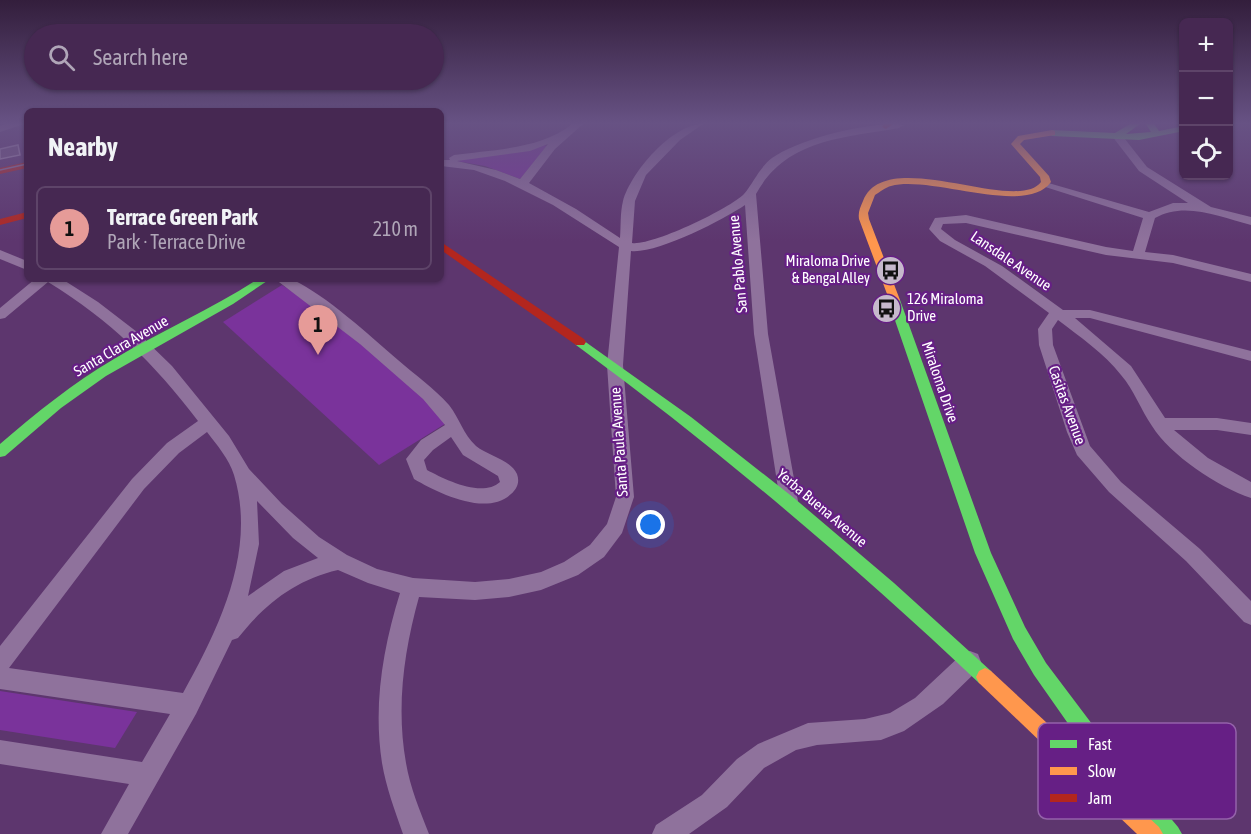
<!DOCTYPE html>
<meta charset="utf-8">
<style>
:root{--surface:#462852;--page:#4d3059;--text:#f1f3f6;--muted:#b0a6b8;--line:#5e4469;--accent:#e69b98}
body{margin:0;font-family:"Asap Condensed",sans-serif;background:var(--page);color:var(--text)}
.controls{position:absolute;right:18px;top:18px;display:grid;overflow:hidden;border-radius:9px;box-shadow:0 2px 4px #0004}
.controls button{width:54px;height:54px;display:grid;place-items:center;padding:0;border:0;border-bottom:2px solid var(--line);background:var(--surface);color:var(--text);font:30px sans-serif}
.you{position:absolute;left:651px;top:525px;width:21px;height:21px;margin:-15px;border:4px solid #fff;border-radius:50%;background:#1a73e8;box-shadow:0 0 0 9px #1a73e833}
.badge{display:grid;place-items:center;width:39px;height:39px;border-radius:50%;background:var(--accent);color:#111;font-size:20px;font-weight:700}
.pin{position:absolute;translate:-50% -50px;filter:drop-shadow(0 2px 3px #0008)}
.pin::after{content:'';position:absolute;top:32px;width:21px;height:18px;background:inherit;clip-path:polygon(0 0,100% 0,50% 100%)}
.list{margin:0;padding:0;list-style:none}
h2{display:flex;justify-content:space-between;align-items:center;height:78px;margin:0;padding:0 24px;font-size:26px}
h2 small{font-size:20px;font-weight:400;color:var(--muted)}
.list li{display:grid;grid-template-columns:39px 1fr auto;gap:18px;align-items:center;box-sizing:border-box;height:84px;margin:0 12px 12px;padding:0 12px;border:2px solid var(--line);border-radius:9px}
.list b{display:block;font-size:22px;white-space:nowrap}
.list p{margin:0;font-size:20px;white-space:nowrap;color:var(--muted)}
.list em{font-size:20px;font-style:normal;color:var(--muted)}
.icon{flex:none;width:33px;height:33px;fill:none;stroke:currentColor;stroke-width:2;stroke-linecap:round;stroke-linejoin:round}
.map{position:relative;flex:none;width:1251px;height:834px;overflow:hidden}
.search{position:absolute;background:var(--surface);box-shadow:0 2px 4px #0004;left:24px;top:24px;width:420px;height:66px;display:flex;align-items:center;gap:15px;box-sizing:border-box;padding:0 21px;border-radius:33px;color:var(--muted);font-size:22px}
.panel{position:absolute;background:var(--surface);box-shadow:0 2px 4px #0004;left:24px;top:108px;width:420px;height:174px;border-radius:9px}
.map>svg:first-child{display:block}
.green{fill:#7a339b}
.building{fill:#71527e;stroke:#a790b2;stroke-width:1.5}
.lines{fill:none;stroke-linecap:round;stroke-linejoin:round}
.street{fill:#8f729c;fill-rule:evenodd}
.fast{fill:#63d668;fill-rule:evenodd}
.slow{fill:#ff974d;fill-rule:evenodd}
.jam{fill:#b3261e;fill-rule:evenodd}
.tram{stroke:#8e729b;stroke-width:1.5}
.labels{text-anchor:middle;stroke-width:4.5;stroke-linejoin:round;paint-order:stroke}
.poi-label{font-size:15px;fill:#fff;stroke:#661f85;text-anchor:end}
.street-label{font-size:15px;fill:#fff;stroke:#661f85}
.key{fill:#661f85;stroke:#9462aa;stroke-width:1.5}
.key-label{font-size:16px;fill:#fff}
</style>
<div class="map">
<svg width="1251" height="834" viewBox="0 0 1251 834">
<rect width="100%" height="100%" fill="#5d366e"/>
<g class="green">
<polygon points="544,145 547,146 520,179 485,166 456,161"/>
<polygon points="282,285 338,321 416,388 448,422 379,465 223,322"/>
<polygon points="0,691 137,712 115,748 0,730"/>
</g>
<polygon class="building" points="18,145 20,155 0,159 0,149"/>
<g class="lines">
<g class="street">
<polygon points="6,124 24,124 0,132 0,126"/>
<path d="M 572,124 L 583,124 L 555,149 L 529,183 L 576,209 L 620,238 C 621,226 620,213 623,201 C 631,172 672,124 703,124 L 680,140 L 646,175 L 635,201 L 632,243 C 652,246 729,209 744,194 C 754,182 759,168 772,158 C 798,139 873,120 904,125 L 899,128 C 843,138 786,139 756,194 L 768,334 L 798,501 L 795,506 L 789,508 L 783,506 L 780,501 L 754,334 L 745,205 C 723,220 657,254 631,251 L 623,365 L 634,497 L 622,533 L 604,557 L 578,575 L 541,590 L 509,597 L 475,600 L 419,597 C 404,651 396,707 406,763 C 410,787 420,811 429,834 L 403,834 C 395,811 386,787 382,763 C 373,705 383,648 400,593 L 368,583 L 338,570 C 295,580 265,604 238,638 L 232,640 L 196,714 L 128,834 L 101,834 L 129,784 L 0,764 L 0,740 L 142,762 L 170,714 L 0,689 L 0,646 L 132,479 L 167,443 L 198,421 C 154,363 111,321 48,282 L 5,318 L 0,319 L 0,308 L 35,279 L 62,279 L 98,302 L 137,332 L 172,366 L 229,436 L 249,469 L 282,504 L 319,537 L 347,555 L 377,569 L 413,578 L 475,582 L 509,579 L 541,572 L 564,562 L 590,545 L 607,524 L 616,497 L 607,365 L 619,247 L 553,205 L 505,181 L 474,170 L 441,166 L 441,160 L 450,160 L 449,158 L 454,155 C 491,150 542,149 572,124 ZM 548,144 L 520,179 L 496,170 L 457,161 L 530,151 ZM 207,432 C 217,445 229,459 234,475 C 257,551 219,628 183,693 L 9,668 L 144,489 L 179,453 ZM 257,501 L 293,538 L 318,558 L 284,571 L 248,596 L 259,544 Z"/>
<path d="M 1117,133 L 1121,134 L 1147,167 L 1211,207 L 1251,217 L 1251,225 C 1220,217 1185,201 1155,218 L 1145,252 L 1173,255 L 1251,274 L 1251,282 L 1173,263 L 1106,255 L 966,223 L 943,224 L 941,229 L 955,240 L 1002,266 L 1063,310 L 1090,310 L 1251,351 L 1251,361 L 1090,318 L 1075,318 L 1131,366 L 1165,418 L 1217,418 L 1251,423 L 1251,435 L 1217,430 L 1174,430 L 1208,458 L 1251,482 L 1251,498 C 1218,487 1170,455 1152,426 C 1141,410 1134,390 1121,375 C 1104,353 1080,337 1058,320 L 1052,329 L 1053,345 L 1090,446 L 1121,482 L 1200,549 L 1251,601 L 1251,625 L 1244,622 L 1186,561 L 1109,492 L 1077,455 L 1067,432 L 1039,345 L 1038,329 L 1049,313 L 985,266 L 940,241 L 929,229 L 935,218 L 966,215 L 1106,247 L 1133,251 L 1143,218 L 1039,185 L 1045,182 L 1149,212 L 1173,203 L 1188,203 L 1139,171 L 1112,136 Z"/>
<polygon points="0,250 27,261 27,270 0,259"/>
<path d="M 275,279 C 281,279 288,278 293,280 C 326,295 370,336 398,360 C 415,375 434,388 449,405 C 460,419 463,434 476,446 C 488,456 510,459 517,474 C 520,482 517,489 511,494 C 486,517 438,493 414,479 L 406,459 L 421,440 L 445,425 L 423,399 L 360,344 ZM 451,437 L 463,455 L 498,476 L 500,482 C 482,498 446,480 427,470 L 424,460 L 433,450 Z"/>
<polygon points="970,651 978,654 981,662 978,670 943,704 904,731 881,740 817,745 796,750 764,768 727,807 689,834 652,834 656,825 702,795 737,759 758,744 808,723 865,719 890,713 915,698 962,654"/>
</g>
<g class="fast">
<polygon points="1130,124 1140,124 1126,134 1151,132 1146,124 1154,124 1159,131 1184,126 1184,131 1139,140 1052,136 1048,133 1052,130 1115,133"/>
<path d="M 258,279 L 270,279 L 233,304 L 106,376 L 61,408 L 5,456 L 0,457 L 0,444 C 36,413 73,383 114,359 C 161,331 212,309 258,279 Z"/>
<polygon points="894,296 900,300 991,553 1025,627 1046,663 1095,728 1178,827 1182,834 1157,834 1081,742 1034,675 1013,639 975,553 888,300"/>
<path d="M 580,338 L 691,417 L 794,498 L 894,583 L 991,671 L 994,677 L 991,683 L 985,686 L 979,683 C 851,562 718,449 576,345 L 574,342 Z"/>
</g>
<g class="slow">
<path d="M 1052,130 L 1055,131 L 1055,135 L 1024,140 L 1020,144 L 1049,176 L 1051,182 C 1025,217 932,175 891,186 C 886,187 880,192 875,195 L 868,213 L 869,219 L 900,300 L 894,304 L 890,302 L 859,219 C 858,212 860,208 863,201 C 885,144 1016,215 1041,182 L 1040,177 L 1011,144 L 1018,136 Z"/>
<polygon points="985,668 991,671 1159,827 1163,834 1137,834 979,683 976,677 979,671"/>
</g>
<g class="jam">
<polygon points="884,124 893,124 886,129 882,127"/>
<polygon points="27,162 27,168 0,174 0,168"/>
<polygon points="27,212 27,218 0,225 0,219"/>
<polygon points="441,242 584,339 586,342 584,345 576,345 441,250"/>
</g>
<polyline class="tram" points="0,170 27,164"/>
</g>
<linearGradient id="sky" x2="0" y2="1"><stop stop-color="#331e3c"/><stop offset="0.51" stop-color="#675284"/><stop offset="1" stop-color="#675284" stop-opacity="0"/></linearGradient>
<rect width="1251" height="241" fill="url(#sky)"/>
<defs>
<symbol id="bus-disc" viewBox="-11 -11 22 22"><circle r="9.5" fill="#c6b9cc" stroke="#661f85"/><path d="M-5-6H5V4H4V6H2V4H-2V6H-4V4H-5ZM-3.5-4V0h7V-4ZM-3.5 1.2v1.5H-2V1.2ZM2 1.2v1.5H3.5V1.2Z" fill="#111"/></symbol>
</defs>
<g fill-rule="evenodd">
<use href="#bus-disc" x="874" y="254" width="33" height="33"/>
<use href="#bus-disc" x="870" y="292" width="33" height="33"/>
</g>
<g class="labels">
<g class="poi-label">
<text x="870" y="266">Miraloma Drive<tspan x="870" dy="17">&amp; Bengal Alley</tspan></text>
<text x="907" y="304" text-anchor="start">126 Miraloma<tspan x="907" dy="17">Drive</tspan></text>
</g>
<g class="street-label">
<text transform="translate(1011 261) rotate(34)" y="5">Lansdale Avenue</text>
<text transform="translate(738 264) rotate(-95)" y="5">San Pablo Avenue</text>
<text transform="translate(121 346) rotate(-30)" y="5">Santa Clara Avenue</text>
<text transform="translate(940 382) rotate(71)" y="5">Miraloma Drive</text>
<text transform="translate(1067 405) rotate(70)" y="5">Casitas Avenue</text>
<text transform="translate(619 442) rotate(-94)" y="5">Santa Paula Avenue</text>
<text transform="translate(822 508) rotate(40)" y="5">Yerba Buena Avenue</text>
</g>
</g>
<rect x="1038" y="723" width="198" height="96" rx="9" class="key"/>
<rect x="1050" y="740" width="27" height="8" fill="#63d668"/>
<rect x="1050" y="767" width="27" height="8" fill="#ff974d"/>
<rect x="1050" y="794" width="27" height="8" fill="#b3261e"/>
<g class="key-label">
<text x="1088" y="750">Fast</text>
<text x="1088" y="777">Slow</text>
<text x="1088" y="804">Jam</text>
</g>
</svg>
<div class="controls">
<button>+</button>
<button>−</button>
<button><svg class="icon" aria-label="locate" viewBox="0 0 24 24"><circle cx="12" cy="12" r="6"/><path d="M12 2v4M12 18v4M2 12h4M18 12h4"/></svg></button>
</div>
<div class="you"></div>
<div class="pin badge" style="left:318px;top:355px">1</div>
<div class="search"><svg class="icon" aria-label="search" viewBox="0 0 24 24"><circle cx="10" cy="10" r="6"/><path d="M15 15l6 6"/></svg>Search here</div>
<section class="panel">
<h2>Nearby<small></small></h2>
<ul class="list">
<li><span class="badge">1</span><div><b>Terrace Green Park</b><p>Park · Terrace Drive</p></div><em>210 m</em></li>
</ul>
</section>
</div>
